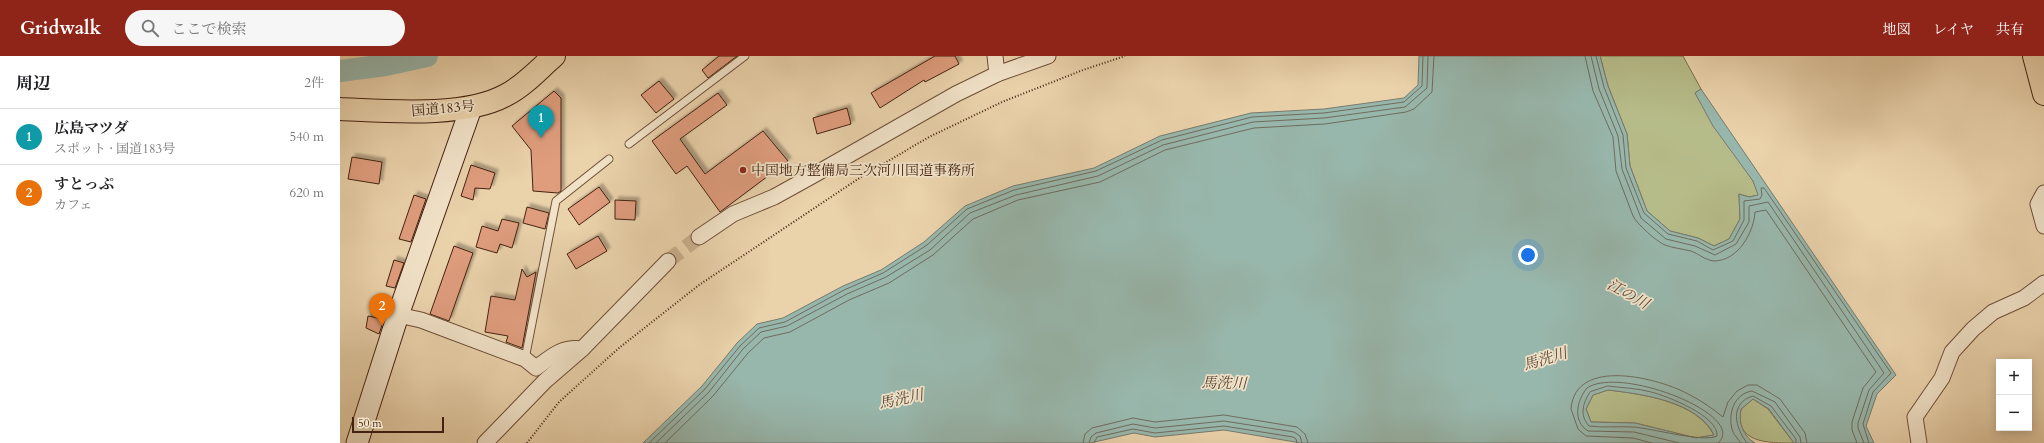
<!DOCTYPE html>
<html lang="ja">
<meta charset="utf-8">
<style>
:root{--surface:#fff;--page:#f6f6f6;--text:#202124;--muted:#757577;--line:#e0e0e0;--accent:#8f2418}
body{margin:0;font-family:Cardo,"Noto Serif JP",serif;background:var(--page);color:var(--text)}
.controls{position:absolute;right:12px;bottom:12px;display:grid;overflow:hidden;border-radius:0px;box-shadow:0 2px 10px #0003}
.controls button{width:36px;height:36px;display:grid;place-items:center;padding:0;border:0;border-bottom:1px solid var(--line);background:var(--surface);color:var(--text);font:20px sans-serif}
.scale{position:absolute;left:12px;bottom:10px;width:92px;box-sizing:border-box;padding-left:4px;border:2px solid #442210;border-top:0;font-size:11px;line-height:14px;white-space:nowrap;color:#442210;-webkit-text-stroke:3px #f1e2c8;paint-order:stroke}
.you{position:absolute;left:1188px;top:199px;width:14px;height:14px;margin:-10px;border:3px solid #fff;border-radius:50%;background:#1a73e8;box-shadow:0 0 0 6px #1a73e833}
.badge{display:grid;place-items:center;width:26px;height:26px;border-radius:50%;background:var(--accent);color:#fff;font-size:13px;font-weight:700}
.pin{position:absolute;translate:-50% -33px;filter:drop-shadow(0 1px 2px #0008)}
.pin::after{content:'';position:absolute;top:21px;width:14px;height:12px;background:inherit;clip-path:polygon(0 0,100% 0,50% 100%)}
.list{margin:0;padding:0;list-style:none}
h2{display:flex;justify-content:space-between;align-items:center;height:52px;margin:0;padding:0 16px;font-size:17px}
h2 small{font-size:13px;font-weight:400;color:var(--muted)}
.list li{display:grid;grid-template-columns:26px 1fr auto;gap:12px;align-items:center;box-sizing:border-box;height:56px;padding:0 16px;border-top:1px solid var(--line)}
.list b{display:block;font-size:15px;white-space:nowrap}
.list p{margin:0;font-size:13px;white-space:nowrap;color:var(--muted)}
.list em{font-size:13px;font-style:normal;color:var(--muted)}
.icon{flex:none;width:22px;height:22px;fill:none;stroke:currentColor;stroke-width:2;stroke-linecap:round;stroke-linejoin:round}
.map{position:relative;flex:none;width:1704px;height:387px;overflow:hidden}
header{display:flex;align-items:center;gap:24px;box-sizing:border-box;height:56px;padding:0 20px;background:var(--accent);color:#fff}
header strong{font-size:19px}
nav{display:flex;gap:22px;margin-inline-start:auto;font-size:14px}
.search{width:280px;height:36px;background:var(--page);display:flex;align-items:center;gap:10px;box-sizing:border-box;padding:0 14px;border-radius:22px;color:var(--muted);font-size:15px}
main{display:flex}
aside{flex:1;background:var(--surface)}
.map>svg:first-child{display:block}
.green{fill:#b6bc89;stroke:#7d6f4c}
.water{fill:#98b7ac;stroke:#767b6e;fill-rule:evenodd}
.lines{fill:none;stroke-linecap:round;stroke-linejoin:round}
.shore{stroke:#6e6c5e;stroke-width:1}
.river{stroke:#98b7ac;stroke-width:22}
.building{fill:#df9d7e;stroke:#442210;filter:url(#shadow)}
.street-tunnel{stroke:#c9af8c;stroke-width:15;stroke-dasharray:15 8;stroke-linecap:butt}
.lane-casing{stroke:#6e4e37;stroke-width:9}
.street-casing{stroke:#6e4e37;stroke-width:17}
.secondary-casing{stroke:#442210;stroke-width:23}
.highway-casing{stroke:#442210;stroke-width:24}
.path{stroke:#442210;stroke-width:2;stroke-dasharray:1 2;stroke-linecap:butt}
.lane{stroke:#f1e2c8;stroke-width:7}
.street{stroke:#f1e2c8;stroke-width:15}
.secondary{stroke:#f1e2c8;stroke-width:21}
.highway{stroke:#ead2ab;stroke-width:22}
.poi-dot{fill:#8f2418;stroke:#f1e2c8;stroke-width:1.5}
.labels{text-anchor:middle;stroke-width:3.5;stroke-linejoin:round;paint-order:stroke}
.street-label{font-size:14px;fill:#442210;stroke:#f1e2c8}
.poi-label{font-size:14px;fill:#442210;stroke:#f1e2c8;text-anchor:start}
.water-label{font-size:15px;font-style:italic;fill:#594737;stroke:#f1e2c8}
</style>
<header>
<strong>Gridwalk</strong>
<div class="search"><svg class="icon" aria-label="search" viewBox="0 0 24 24"><circle cx="10" cy="10" r="6"/><path d="M15 15l6 6"/></svg>ここで検索</div>
<nav><a>地図</a><a>レイヤ</a><a>共有</a></nav>
</header>
<main>
<aside>
<h2>周辺<small>2件</small></h2>
<ul class="list">
<li><span class="badge" style="background:#0f9aa8">1</span><div><b>広島マツダ</b><p>スポット · 国道183号</p></div><em>540 m</em></li>
<li><span class="badge" style="background:#e8710a">2</span><div><b>すとっぷ</b><p>カフェ</p></div><em>620 m</em></li>
</ul>
</aside>
<div class="map">
<svg width="1704" height="387" viewBox="0 0 1704 387">
<defs>
<filter id="shadow"><feDropShadow dx="3.5" dy="-3.5" stdDeviation="1" flood-color="#0004"/></filter>
</defs>
<rect width="100%" height="100%" fill="#ead2ab"/>
<filter id="stains"><feTurbulence type="fractalNoise" baseFrequency=".005" numOctaves="4"/><feColorMatrix values="0 0 0 0 .2 0 0 0 0 .09 0 0 0 0 .02 0 0 0 .5 -.17"/></filter>
<radialGradient id="worn" r=".72"><stop offset=".6" stop-color="#630" stop-opacity="0"/><stop offset="1" stop-color="#630" stop-opacity=".3"/></radialGradient>
<g class="green">
<polygon points="1260,0 1343,0 1361,33 1355,37 1413,125 1419,139 1409,141 1399,138 1400,163 1389,183 1374,190 1358,182 1330,175 1307,155 1290,110 1287,78 1268,30"/>
<path d="M 1268,334 C 1302,338 1356,345 1374,379 L 1356,382 L 1295,367 L 1251,366 L 1246,353 L 1253,339 Z"/>
<path d="M 1413,343 L 1428,353 L 1454,387 C 1427,387 1394,387 1401,353 Z"/>
</g>
<path class="water" d="M 1079,0 L 1260,0 L 1268,30 L 1287,78 L 1290,110 L 1307,155 L 1330,175 L 1358,182 L 1374,190 L 1389,183 L 1400,163 L 1399,138 L 1409,141 L 1418,139 L 1413,125 L 1373,70 L 1355,37 L 1361,33 L 1556,319 L 1537,338 L 1526,370 L 1534,387 L 1454,387 L 1429,353 L 1413,343 L 1401,353 C 1398,367 1403,380 1415,387 L 961,387 L 884,374 L 815,381 L 794,377 L 750,387 L 303,387 L 362,330 L 397,287 L 417,268 L 443,262 L 503,230 L 541,214 L 584,186 L 625,150 L 673,130 L 754,112 L 820,80 L 911,57 L 984,53 L 1064,42 L 1078,29 ZM 1268,334 C 1301,338 1358,345 1374,379 L 1356,382 L 1295,367 L 1251,366 L 1246,353 L 1253,339 Z"/>
<g class="lines">
<g class="shore">
<path d="M 1245,0 L 1253,35 L 1273,81 L 1276,115 L 1293,160 C 1297,168 1317,186 1325,189 C 1333,192 1343,193 1351,195 C 1359,198 1365,204 1374,205 C 1398,205 1414,176 1415,156 L 1426,154 L 1536,316 L 1523,332 L 1512,366 L 1512,374 L 1517,387"/>
<polyline points="1251,0 1259,33 1278,80 1282,113 1301,162 1326,183 1355,190 1375,199 1396,188 1409,166 1409,150 1428,146 1544,317 1529,334 1518,367 1518,372 1524,387"/>
<polyline points="1256,0 1264,31 1283,79 1286,112 1304,157 1328,178 1357,185 1373,194 1393,185 1404,164 1404,145 1420,143 1422,139 1421,132 1424,132 1551,317 1533,336 1523,368 1529,387"/>
<path d="M 1268,330 C 1282,332 1298,332 1311,336 C 1327,340 1379,360 1377,380 C 1364,387 1311,372 1293,371 C 1278,370 1263,372 1249,370 C 1239,359 1243,347 1250,336 Z"/>
<polyline points="309,387 365,333 400,290 419,272 445,266 504,234 543,217 587,189 627,153 674,134 756,115 822,84 912,61 984,57 1064,46 1082,30 1083,0"/>
<polyline points="316,387 369,336 403,293 421,276 447,270 507,238 546,221 590,194 630,157 676,139 758,120 823,89 913,66 984,62 1065,51 1087,32 1088,0"/>
<polyline points="325,387 373,340 408,297 424,282 450,276 509,244 549,227 593,199 633,163 678,144 760,126 825,94 914,72 985,68 1066,56 1074,53 1092,36 1094,0"/>
<polyline points="743,387 745,378 752,372 793,362 815,366 884,359 957,371 965,378 968,387"/>
<polyline points="749,387 751,381 756,377 793,368 815,372 884,365 954,376 960,380 962,387"/>
<polyline points="754,387 757,381 793,373 815,377 884,370 953,381 956,383 957,387"/>
<path d="M 1312,387 L 1293,382 L 1246,380 L 1238,373 L 1231,353 C 1235,300 1320,322 1350,339 C 1362,345 1373,353 1383,361 L 1388,346 L 1397,335 L 1408,329 L 1417,329 L 1440,343 L 1465,377 L 1467,387"/>
<path d="M 1339,387 L 1294,376 L 1248,375 C 1232,365 1237,344 1247,332 C 1281,309 1410,360 1378,387"/>
<path d="M 1401,387 C 1398,383 1393,378 1392,373 C 1388,357 1394,338 1412,335 L 1435,346 L 1460,381 L 1461,387"/>
<path d="M 1407,387 C 1395,372 1389,347 1413,340 L 1431,350 L 1456,383 L 1456,387"/>
</g>
<polyline class="river" points="0,15 46,9 87,0"/>
</g>
<g class="building">
<polygon points="379,0 397,0 368,22 362,14"/>
<polygon points="595,0 615,0 619,8 585,26 584,24 540,52 531,37"/>
<polygon points="319,25 334,43 316,57 301,39"/>
<polygon points="214,35 221,42 221,135 218,137 193,135 191,94 172,70"/>
<polygon points="378,37 387,49 340,83 365,118 423,75 448,105 380,156 347,110 336,118 312,85"/>
<polygon points="507,52 511,68 477,78 473,62"/>
<polygon points="12,101 42,106 39,128 8,123"/>
<polygon points="131,109 155,117 150,133 135,132 133,144 121,140"/>
<polygon points="259,131 270,146 239,169 228,153"/>
<polygon points="74,139 86,143 71,186 59,183"/>
<polygon points="275,144 296,145 295,164 275,163"/>
<polygon points="187,151 209,157 205,173 183,167"/>
<polygon points="162,163 179,167 172,192 160,188 157,197 136,191 142,170 158,175"/>
<polygon points="258,180 267,195 236,213 227,198"/>
<polygon points="114,190 133,197 109,265 90,258"/>
<polygon points="54,204 64,207 55,232 46,230"/>
<polygon points="182,213 187,221 196,216 182,292 166,286 168,280 145,276 151,240 175,244"/>
<polygon points="28,260 44,263 39,278 26,272"/>
</g>
<g class="lines">
<polyline class="street-tunnel" points="328,205 359,181"/>
<defs>
<g id="lane">
<polyline points="289,88 405,0"/>
<polyline points="185,303 216,145 269,103"/>
</g>
<g id="street">
<polyline points="655,0 657,18"/>
<polyline points="1704,137 1698,148 1704,170"/>
<polyline points="359,181 393,158 434,141 472,120 616,38 657,18 708,0"/>
<path d="M 58,259 L 81,264 L 185,303 L 196,312 C 211,301 222,290 242,293"/>
<polyline points="145,387 205,325 242,293 328,205"/>
<polyline points="1579,387 1575,361 1602,322 1612,296 1633,273 1653,256 1684,242 1704,227"/>
</g>
<polyline id="secondary" points="17,387 58,259 131,52"/>
<g id="highway">
<polyline points="1694,0 1704,38"/>
<path d="M 0,53 C 47,55 125,62 166,39 C 184,30 199,13 214,0"/>
</g>
</defs>
<use href="#lane" class="lane-casing"/>
<use href="#street" class="street-casing"/>
<use href="#secondary" class="secondary-casing"/>
<use href="#highway" class="highway-casing"/>
<polyline class="path" points="187,387 219,346 279,292 359,229 521,121 589,81 662,46 743,14 785,0"/>
<use href="#lane" class="lane"/>
<use href="#street" class="street"/>
<use href="#secondary" class="secondary"/>
<use href="#highway" class="highway"/>
</g>
<circle class="poi-dot" cx="403" cy="114" r="4"/>
<g class="labels">
<g class="street-label">
<text transform="translate(103 52) rotate(-5)" y="5">国道183号</text>
</g>
<g class="poi-label">
<text x="411" y="119">中国地方整備局三次河川国道事務所</text>
</g>
<g class="water-label">
<text transform="translate(1288 238) rotate(29)" y="5">江の川</text>
<text transform="translate(1205 303) rotate(-17)" y="5">馬洗川</text>
<text transform="translate(884 327) rotate(1)" y="5">馬洗川</text>
<text transform="translate(561 343) rotate(-12)" y="5">馬洗川</text>
</g>
</g>
<rect width="100%" height="100%" filter="url(#stains)"/>
<rect width="100%" height="100%" fill="url(#worn)"/>
</svg>
<div class="controls">
<button>+</button>
<button>−</button>
</div>
<div class="scale">50 m</div>
<div class="you"></div>
<div class="pin badge" style="left:201px;top:82px;background:#0f9aa8">1</div>
<div class="pin badge" style="left:42px;top:270px;background:#e8710a">2</div>
</div>
</main>
